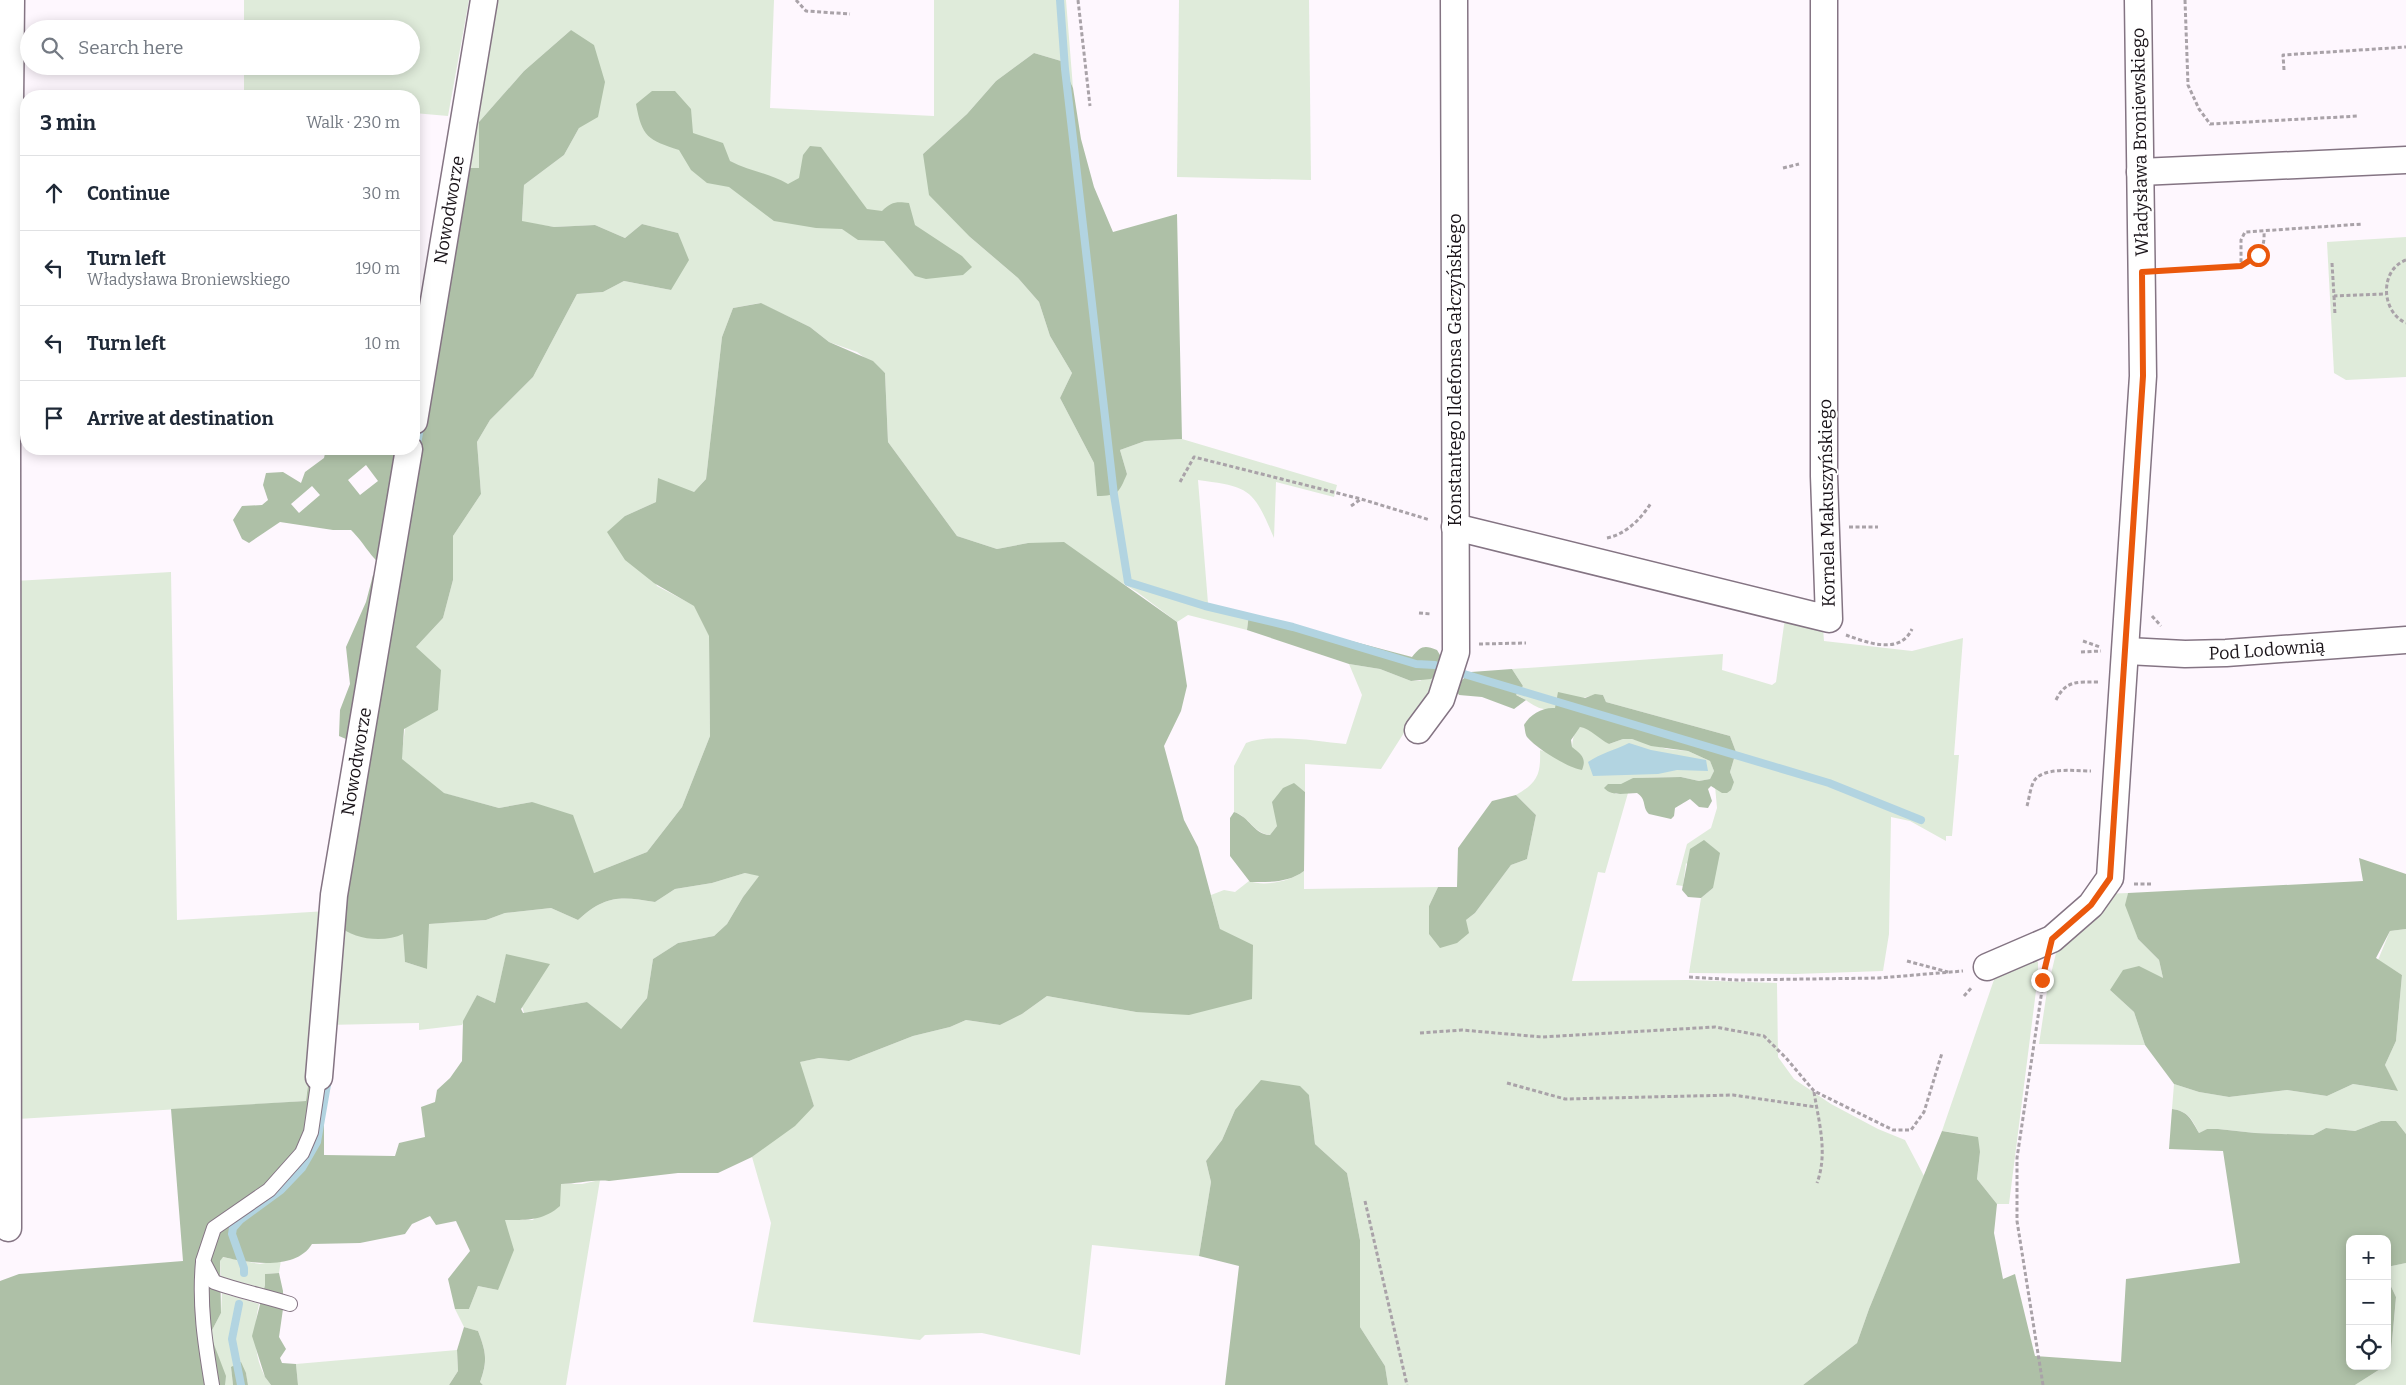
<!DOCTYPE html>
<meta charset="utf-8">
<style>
:root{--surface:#fff;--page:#f2f2f3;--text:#1f2937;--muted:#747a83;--line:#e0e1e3}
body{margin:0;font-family:Bitter,serif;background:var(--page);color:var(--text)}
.controls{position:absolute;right:15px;bottom:15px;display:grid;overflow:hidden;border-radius:10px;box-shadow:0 2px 12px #0003}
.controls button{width:45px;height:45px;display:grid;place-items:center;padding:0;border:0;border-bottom:1px solid var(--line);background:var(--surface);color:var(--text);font:25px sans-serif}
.stop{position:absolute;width:15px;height:15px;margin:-11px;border:4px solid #ea580c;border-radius:50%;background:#fff}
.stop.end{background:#ea580c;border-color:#fff;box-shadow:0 1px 5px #0008}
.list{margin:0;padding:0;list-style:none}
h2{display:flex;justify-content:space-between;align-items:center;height:65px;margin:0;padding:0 20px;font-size:21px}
h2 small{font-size:16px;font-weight:400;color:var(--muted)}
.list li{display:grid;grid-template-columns:32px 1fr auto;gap:15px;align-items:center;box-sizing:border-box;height:75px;padding:0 20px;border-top:1px solid var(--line)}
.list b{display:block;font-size:19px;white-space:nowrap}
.list p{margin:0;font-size:16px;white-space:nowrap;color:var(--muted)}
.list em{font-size:16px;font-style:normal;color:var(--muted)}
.icon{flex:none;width:28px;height:28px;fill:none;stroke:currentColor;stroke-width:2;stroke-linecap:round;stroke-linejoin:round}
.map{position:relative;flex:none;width:2406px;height:1385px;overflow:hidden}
.search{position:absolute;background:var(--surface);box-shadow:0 2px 12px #0003;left:20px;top:20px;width:400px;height:55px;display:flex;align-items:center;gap:12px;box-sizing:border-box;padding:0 18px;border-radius:28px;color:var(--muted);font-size:19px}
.panel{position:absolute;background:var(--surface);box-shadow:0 2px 12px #0003;left:20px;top:90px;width:400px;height:365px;border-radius:20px}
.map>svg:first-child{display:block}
.green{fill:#dfebda}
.forest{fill:#aec0a7;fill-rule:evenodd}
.water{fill:#b2d4e1}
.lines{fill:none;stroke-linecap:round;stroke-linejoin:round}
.stream{stroke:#b2d4e1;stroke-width:8}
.service-casing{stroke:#847483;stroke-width:16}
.minor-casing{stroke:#847483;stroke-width:29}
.path{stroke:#a9a2a8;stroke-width:3;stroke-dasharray:4 2.5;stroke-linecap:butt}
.service{stroke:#fff;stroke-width:14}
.minor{stroke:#fff;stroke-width:26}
.route{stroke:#ea580c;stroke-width:6}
.labels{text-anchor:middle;stroke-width:4;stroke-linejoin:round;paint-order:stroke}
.street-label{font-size:18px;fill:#191318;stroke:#fff}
</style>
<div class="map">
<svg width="2406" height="1385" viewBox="0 0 2406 1385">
<rect width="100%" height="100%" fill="#fef7fe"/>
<g class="green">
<polygon points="244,0 469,0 448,116 414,113 414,96 244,96 244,66 411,66 411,29 244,29"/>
<path d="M 488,0 L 774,0 L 770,108 L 934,116 L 934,0 L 1066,0 L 1073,88 L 1061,61 L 1034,53 L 996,81 L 967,114 L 923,154 L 970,237 L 1018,278 L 1039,302 L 1050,336 L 1072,373 L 1060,398 L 1094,463 L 1098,496 L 1127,474 L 1120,450 L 1145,441 L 1182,439 L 1337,485 L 1334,497 L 1276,482 L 1274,538 C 1253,489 1251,487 1198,480 L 1208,603 L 1249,614 L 1247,630 L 1188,615 L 1177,622 L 1137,592 L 1111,576 L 1028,543 L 997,549 L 957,536 L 888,442 L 885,373 L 857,352 L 829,342 L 810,327 L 760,303 L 733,308 L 722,337 L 706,479 L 694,492 L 656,502 L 625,516 L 657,586 L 695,606 L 709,635 L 710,736 L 682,807 L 647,852 L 594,873 L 532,802 L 499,808 L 443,793 L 401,759 L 416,647 L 443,618 L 453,580 L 453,536 L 481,494 L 477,442 L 490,420 L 533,377 L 577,294 L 603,292 L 624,281 L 671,290 L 678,233 L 642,224 L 625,238 L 595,225 L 554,227 L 522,222 L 524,185 L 564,155 L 579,128 L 571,30 L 524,71 L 479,122 L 479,168 L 460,168 Z"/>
<polygon points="1179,0 1309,0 1311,180 1177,177"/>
<polygon points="21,146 26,146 26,314 23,314 17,309"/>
<polygon points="2406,237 2406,377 2346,380 2334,373 2327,242"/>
<polygon points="171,572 177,920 327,911 306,1101 18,1119 15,581"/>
<path d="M 1785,618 L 1823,628 L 1824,641 L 1912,651 L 1963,638 L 1954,755 L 1959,755 L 1952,836 L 1946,836 L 1946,841 L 1910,821 L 1891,817 L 1889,934 L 1883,971 L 1795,974 L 1689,973 L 1701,898 L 1713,888 L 1686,863 L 1683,886 L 1676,885 L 1687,844 L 1711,828 L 1717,808 L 1715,786 L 1734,782 L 1730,772 L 1736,752 L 1730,736 L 1606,702 L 1603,695 C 1583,692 1564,712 1544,709 C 1534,708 1525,698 1516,695 L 1523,686 L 1512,669 L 1723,654 L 1722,670 L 1772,685 L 1776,682 Z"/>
<path d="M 1449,662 L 1381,769 L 1305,764 L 1305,792 L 1294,784 L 1277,826 L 1270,835 C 1253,833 1250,817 1234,812 L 1234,766 L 1246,743 C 1273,733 1317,741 1346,744 L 1362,695 L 1349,664 L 1380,669 L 1411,681 L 1420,681 Z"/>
<path d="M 1580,727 L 1587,728 L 1609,744 L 1623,739 L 1632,739 L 1667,749 L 1688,751 L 1710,761 L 1714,771 L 1710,779 L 1699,781 L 1681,777 L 1633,778 L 1614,794 L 1628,793 L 1605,873 L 1598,872 L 1572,981 L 1688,980 L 1777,983 L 1778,1057 L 1794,1079 L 1831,1104 L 1878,1129 L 1905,1140 L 1924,1176 L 1869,1309 L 1857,1343 L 1803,1385 L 1388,1385 L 1385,1366 L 1360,1327 L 1360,1240 L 1347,1173 L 1315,1144 L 1309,1095 L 1235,1110 L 1222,1140 L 1206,1161 L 1211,1182 L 1199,1256 L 1092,1245 L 1080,1355 L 982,1333 L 925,1335 L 920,1340 L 753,1322 L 771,1223 L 752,1157 L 814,1106 L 799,1062 L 819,1058 L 849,1061 L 913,1036 L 950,1027 L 966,1020 L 1000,1025 L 1022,1014 L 1047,996 L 1136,1012 L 1220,929 L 1211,895 L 1224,890 L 1235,892 L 1249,881 C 1265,887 1291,881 1304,871 L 1304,889 L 1438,887 L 1429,906 L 1466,920 L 1475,913 L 1511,865 L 1527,859 L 1536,815 L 1516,795 C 1537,783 1541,775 1540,750 L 1556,756 L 1564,763 C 1566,758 1571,752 1572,747 C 1573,738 1573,734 1580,727 Z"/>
<path d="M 745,873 L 760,875 L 743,897 L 727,924 L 714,936 L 678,943 L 653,959 L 647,998 L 620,1030 L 587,1002 L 524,1013 L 506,955 L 495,1003 L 477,995 L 462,1025 L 419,1030 L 419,1023 L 326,1025 L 335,922 L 404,934 L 405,962 L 427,969 L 428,924 L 486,920 L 505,913 L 551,908 L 578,920 C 605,895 621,896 655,902 L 675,889 L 712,883 Z"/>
<polygon points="2128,893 2126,904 2138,939 2159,960 2163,978 2110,990 2134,1012 2145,1045 2039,1044 2047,991 2060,936 2102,894"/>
<path d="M 2406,929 L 2406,1134 L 2396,1121 L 2381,1121 L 2355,1131 L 2326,1128 L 2313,1135 L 2255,1133 L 2218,1129 L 2207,1129 L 2199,1133 C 2192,1119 2188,1111 2172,1109 L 2174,1084 L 2199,1092 L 2229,1097 L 2287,1090 L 2327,1096 L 2353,1084 L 2397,1091 L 2385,1065 L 2396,1041 L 2402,975 L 2378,960 L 2390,931 Z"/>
<polygon points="2027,953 2038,962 2038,975 2009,1204 1997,1204 1977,1179 1980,1152 1962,1134 1942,1131 1998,968"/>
<path d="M 600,1180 L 566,1385 L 483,1385 L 480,1382 C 488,1361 486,1352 478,1331 L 464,1327 L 455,1309 L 469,1309 L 478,1286 L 498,1290 L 505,1220 L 533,1220 L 560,1184 L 582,1184 Z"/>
<polygon points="222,1257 260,1264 281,1260 279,1273 265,1274 265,1285 262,1294 221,1277 220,1261"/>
<polygon points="2406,1263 2406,1385 2355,1385 2390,1363 2396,1297 2387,1278 2387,1267"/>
<path d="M 222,1293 L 259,1304 C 253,1330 253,1364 271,1385 L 248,1385 L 246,1373 L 231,1367 L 233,1385 L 225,1385 L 210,1334 L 221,1313 Z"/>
<polygon points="457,1350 458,1371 449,1385 298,1385 296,1364"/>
</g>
<g class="forest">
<path d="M 571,30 L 594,45 L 605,82 L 598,117 L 579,128 L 564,155 L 524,185 L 522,221 L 554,227 L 595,225 L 625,238 L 642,224 L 678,233 L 689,260 L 671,290 L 624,281 L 603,292 L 577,294 L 533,377 L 490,420 L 477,442 L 481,494 L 453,536 L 453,580 L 443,618 L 416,647 L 441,670 L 438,710 L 404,729 L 402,759 L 444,793 L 499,808 L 532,802 L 573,815 L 594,873 L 647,852 L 682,807 L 710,736 L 709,636 L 694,606 L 654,583 L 625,560 L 607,532 L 625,516 L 656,502 L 658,478 L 694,492 L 706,479 L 722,337 L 733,308 L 761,303 L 810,327 L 829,342 L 873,361 L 885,373 L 888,442 L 957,536 L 997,549 L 1028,543 L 1064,542 L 1177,622 L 1187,686 L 1181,711 L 1164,746 L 1184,820 L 1198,847 L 1220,929 L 1253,945 L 1252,999 L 1189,1015 L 1136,1012 L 1047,996 L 1022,1014 L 1000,1025 L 966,1020 L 950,1027 L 913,1036 L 849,1061 L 819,1058 L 800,1062 L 814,1106 L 795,1126 L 752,1157 L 718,1173 L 678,1173 L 609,1181 C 594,1179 577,1184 561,1184 L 560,1206 C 543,1221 527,1220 505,1220 L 514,1250 L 498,1290 L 478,1286 L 469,1309 L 455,1309 L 448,1279 L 470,1251 L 456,1221 L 436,1225 L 430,1216 L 412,1224 L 405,1234 L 360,1243 L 312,1244 C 296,1271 248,1263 223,1257 L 220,1261 L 221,1313 L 210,1334 L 226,1376 L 225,1385 L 0,1385 L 0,1281 L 19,1274 L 183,1261 L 171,1109 L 306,1101 L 310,1069 L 324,1072 L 324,1155 L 395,1156 L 399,1143 L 425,1137 L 421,1107 L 435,1102 L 437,1090 L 450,1078 L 462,1061 L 463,1021 L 477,995 L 495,1003 L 506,954 L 550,964 L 521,1009 L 523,1013 L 587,1002 L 621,1029 L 647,998 L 653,959 L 678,943 L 714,936 L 727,924 L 743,897 L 759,876 L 745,873 L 712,883 L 675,889 L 655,902 C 621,896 605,895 578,920 L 551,908 L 505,913 L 486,920 L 429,924 L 427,969 L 405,962 L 403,934 C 385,943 352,940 339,925 L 353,742 L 339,736 L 340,710 L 350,684 L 346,647 L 366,602 L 373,575 L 383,575 L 386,569 C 369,556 366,545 351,530 L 333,530 L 280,522 L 249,543 L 242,539 L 233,520 L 242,506 L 262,505 L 268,500 L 263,485 L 266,473 L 283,472 L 301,483 L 305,472 L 324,458 L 326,449 L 414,449 L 414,351 L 460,168 L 479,168 L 479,122 L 524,71 ZM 366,465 L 378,481 L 360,495 L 348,480 ZM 312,486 L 320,495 L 299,513 L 291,504 Z"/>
<path d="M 1034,53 L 1061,61 L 1073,88 L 1081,139 L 1094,187 L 1113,232 L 1177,214 L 1182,439 L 1145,441 L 1120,450 L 1127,474 C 1119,492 1119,496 1097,496 L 1094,463 L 1060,398 L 1072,373 L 1050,336 L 1039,302 L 1018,278 L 970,237 L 929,195 L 923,154 L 967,114 L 996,81 Z"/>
<path d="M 652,91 L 675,91 L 691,109 L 693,133 L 723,143 L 730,161 C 749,171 769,173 788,184 L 799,178 L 803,155 L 810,146 L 821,147 L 867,209 L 882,211 C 891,202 896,201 909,203 L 915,225 L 962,256 L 972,267 L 963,275 L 926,279 L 915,276 L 884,241 L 858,240 L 842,229 L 816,228 L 774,221 L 729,187 L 707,183 L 691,170 L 679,150 C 648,140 642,137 636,104 Z"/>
<path d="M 1249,614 L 1412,657 C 1421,646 1424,645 1437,650 L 1443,660 L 1438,673 L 1431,679 L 1411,681 L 1380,669 L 1349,664 L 1247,630 Z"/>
<polygon points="1512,669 1523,686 1516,695 1526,700 1514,709 1482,697 1459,695 1454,687 1471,672"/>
<path d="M 1558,692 L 1585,698 L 1595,694 L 1603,695 L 1606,702 L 1730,736 L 1736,752 L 1730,772 L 1734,782 L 1731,790 L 1727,793 L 1722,793 L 1711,786 L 1708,789 L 1712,801 L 1708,808 L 1699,807 L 1690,799 L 1675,808 L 1674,816 L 1671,819 L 1649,814 C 1642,808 1647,799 1637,793 C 1626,793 1612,797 1604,788 L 1608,784 L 1621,784 L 1633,778 L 1681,777 L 1699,781 L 1710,779 L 1714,771 L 1710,761 L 1688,751 L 1651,746 L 1632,739 L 1623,739 L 1609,744 C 1599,739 1591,729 1580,727 L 1571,740 L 1572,747 C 1581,754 1587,758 1582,770 C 1568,768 1536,748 1527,737 C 1525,734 1525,728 1524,725 C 1530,714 1543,707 1555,708 Z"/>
<path d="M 1294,783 L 1305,792 L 1304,871 C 1288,883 1269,882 1250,882 L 1230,856 L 1230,818 L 1234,812 C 1250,817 1253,834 1270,835 L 1277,826 L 1272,802 L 1283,788 Z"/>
<polygon points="1516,795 1536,815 1527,859 1511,865 1475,913 1466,920 1469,933 1457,943 1440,948 1429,934 1429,906 1438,887 1457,887 1458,848 1492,801"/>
<polygon points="1704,840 1720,853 1713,888 1701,898 1688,897 1682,890 1690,849"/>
<polygon points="2359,858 2406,874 2406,929 2390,931 2376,958 2402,975 2396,1041 2385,1065 2398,1091 2353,1084 2327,1096 2287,1090 2229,1097 2199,1092 2174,1084 2145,1045 2134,1012 2110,990 2123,970 2139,966 2163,978 2159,960 2138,939 2125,905 2128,893 2363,881"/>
<polygon points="1261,1080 1300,1086 1309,1095 1315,1144 1347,1173 1360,1240 1360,1327 1385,1366 1388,1385 1225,1385 1239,1266 1199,1256 1211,1182 1206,1161 1222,1140 1235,1110"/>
<path d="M 2172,1109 C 2188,1111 2191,1119 2199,1133 L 2207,1129 L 2218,1129 L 2255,1133 L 2313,1135 L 2326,1128 L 2355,1131 L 2381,1121 L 2396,1121 L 2406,1134 L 2406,1263 L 2387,1267 L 2387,1239 L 2350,1239 L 2350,1366 L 2385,1366 L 2355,1385 L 1803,1385 L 1857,1343 L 1869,1309 L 1942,1131 L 1978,1137 L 1980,1152 L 1977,1179 L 1997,1204 L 1994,1233 L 2003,1279 L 2015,1274 L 2035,1356 L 2121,1362 L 2126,1279 L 2240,1263 L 2223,1151 L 2169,1149 Z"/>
<polygon points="279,1273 283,1291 283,1309 279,1337 286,1349 280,1358 282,1363 296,1364 298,1385 271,1385 265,1377 252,1336 265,1285 265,1274"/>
<polygon points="2387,1278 2396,1297 2390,1363 2387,1365"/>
<path d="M 464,1327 L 478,1331 C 486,1352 488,1361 480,1382 L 483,1385 L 449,1385 L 458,1371 L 457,1350 Z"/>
<polygon points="241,1362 246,1373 248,1385 233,1385 231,1367"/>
</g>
<path class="water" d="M 1629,743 L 1651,750 L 1706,760 L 1708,771 L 1677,770 L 1658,774 L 1593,776 L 1588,762 C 1601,753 1615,750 1629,743 Z"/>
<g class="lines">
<g class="stream">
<polyline points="1060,0 1065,69 1114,495 1128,582 1205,606 1293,627 1416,664 1435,665 1447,669"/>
<polyline points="416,449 421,423"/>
<polyline points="1454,671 1829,783 1921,820"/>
<polyline points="244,1273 244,1268 232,1234 233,1228 240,1220 281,1190 302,1168 317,1142 328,1079"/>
<polyline points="239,1304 232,1339 241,1385"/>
</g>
<defs>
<g id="service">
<path d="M 203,1262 C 199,1304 205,1343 212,1385"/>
<path d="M 290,1304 C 265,1296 239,1291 214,1282 L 203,1261 L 214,1228 L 269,1190 L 302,1153 L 311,1132 L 319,1077"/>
</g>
<g id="minor">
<polyline points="2140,172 2406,160"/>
<path id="s1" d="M 414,421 L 484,0"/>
<polyline points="1455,527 1829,619 1824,476 1824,0"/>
<path id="s2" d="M 2127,651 L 2185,654 L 2226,653 L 2406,640"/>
<polyline points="1418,730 1441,699 1456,652 1454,0"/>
<polyline points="1987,967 2052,939 2091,905 2110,878 2143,376 2138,0"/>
<path id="s3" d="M 319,1077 L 334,895 L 409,449"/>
<polyline points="8,1228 7,419 11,0"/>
</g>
</defs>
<use href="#service" class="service-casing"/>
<use href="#minor" class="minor-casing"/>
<g class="path">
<polyline points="796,0 806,11 850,14"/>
<polyline points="1078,0 1090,106"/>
<polyline points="2185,0 2188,85 2199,109 2210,124 2359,116"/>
<polyline points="2284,70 2283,55 2406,47"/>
<polyline points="1783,168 1799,164"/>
<path d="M 2406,260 C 2379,270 2381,312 2406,323"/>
<polyline points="2332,263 2334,296 2386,294"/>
<path d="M 2241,266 C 2258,255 2265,252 2264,231"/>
<polyline points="2167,271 2241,266 2241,240 2245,232 2363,224"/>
<polyline points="2334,296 2335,315"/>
<polyline points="1180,482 1194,457 1361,499"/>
<polyline points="1351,506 1361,499 1430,520"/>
<polyline points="1849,527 1878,527"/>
<path d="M 1607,538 C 1626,534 1641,519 1651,503"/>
<polyline points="1419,613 1431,614"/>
<polyline points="2152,616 2161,626"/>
<path d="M 1846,635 C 1868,643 1900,655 1912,629"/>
<polyline points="2083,641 2100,647"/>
<polyline points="1479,644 1526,643"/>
<polyline points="2081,652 2101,651"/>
<path d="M 2056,700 C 2066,680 2077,682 2098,682"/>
<path d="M 2027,806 C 2029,799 2030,790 2033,783 C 2040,766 2076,771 2091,771"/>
<polyline points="2134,884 2152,884"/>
<polyline points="1907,961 1948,972"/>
<polyline points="1689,977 1737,980 1879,978 1963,971"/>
<polyline points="1964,996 1972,987"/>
<polyline points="1420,1033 1462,1030 1542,1037 1715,1027 1764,1036 1786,1058 1814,1091 1893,1130 1911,1130 1924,1112 1942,1053"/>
<polyline points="1507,1083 1565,1099 1733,1095 1816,1107"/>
<path d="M 1814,1092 C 1819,1123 1828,1153 1817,1183"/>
<polyline points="1365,1201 1407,1385"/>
<polyline points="2043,1385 2017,1221 2017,1158 2045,970"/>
</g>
<use href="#service" class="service"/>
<use href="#minor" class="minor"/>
</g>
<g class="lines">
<polyline class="route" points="2042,980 2052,939 2091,905 2110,878 2143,376 2142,272 2241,266 2258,255"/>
</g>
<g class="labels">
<g class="street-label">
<text transform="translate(2140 142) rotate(-91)" y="6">Władysława Broniewskiego</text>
<text dy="6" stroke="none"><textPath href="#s1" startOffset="214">Nowodworze</textPath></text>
<text transform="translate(1455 370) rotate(-90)" y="6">Konstantego Ildefonsa Gałczyńskiego</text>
<text transform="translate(1827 503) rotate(-91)" y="6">Kornela Makuszyńskiego</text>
<text dy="6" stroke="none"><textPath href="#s2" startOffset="140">Pod Lodownią</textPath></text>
<text dy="6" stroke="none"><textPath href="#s3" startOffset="318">Nowodworze</textPath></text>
</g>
</g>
</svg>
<div class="controls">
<button>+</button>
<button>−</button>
<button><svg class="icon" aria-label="locate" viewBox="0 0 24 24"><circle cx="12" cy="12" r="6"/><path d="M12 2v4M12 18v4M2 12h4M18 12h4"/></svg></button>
</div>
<div class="stop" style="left:2258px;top:255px"></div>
<div class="stop end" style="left:2042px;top:980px"></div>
<div class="search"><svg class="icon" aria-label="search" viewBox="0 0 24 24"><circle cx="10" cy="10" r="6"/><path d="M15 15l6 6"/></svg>Search here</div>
<section class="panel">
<h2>3 min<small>Walk · 230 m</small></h2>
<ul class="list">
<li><svg class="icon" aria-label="ahead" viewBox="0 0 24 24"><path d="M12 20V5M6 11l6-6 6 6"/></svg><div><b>Continue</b></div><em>30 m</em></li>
<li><svg class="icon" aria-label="left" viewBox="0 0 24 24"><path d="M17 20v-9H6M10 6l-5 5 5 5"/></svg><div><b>Turn left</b><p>Władysława Broniewskiego</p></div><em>190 m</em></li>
<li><svg class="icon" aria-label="left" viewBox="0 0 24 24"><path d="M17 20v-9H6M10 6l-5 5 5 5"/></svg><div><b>Turn left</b></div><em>10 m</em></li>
<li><svg class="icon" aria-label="arrive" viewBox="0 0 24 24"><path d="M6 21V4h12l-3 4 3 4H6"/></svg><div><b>Arrive at destination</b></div></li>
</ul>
</section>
</div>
